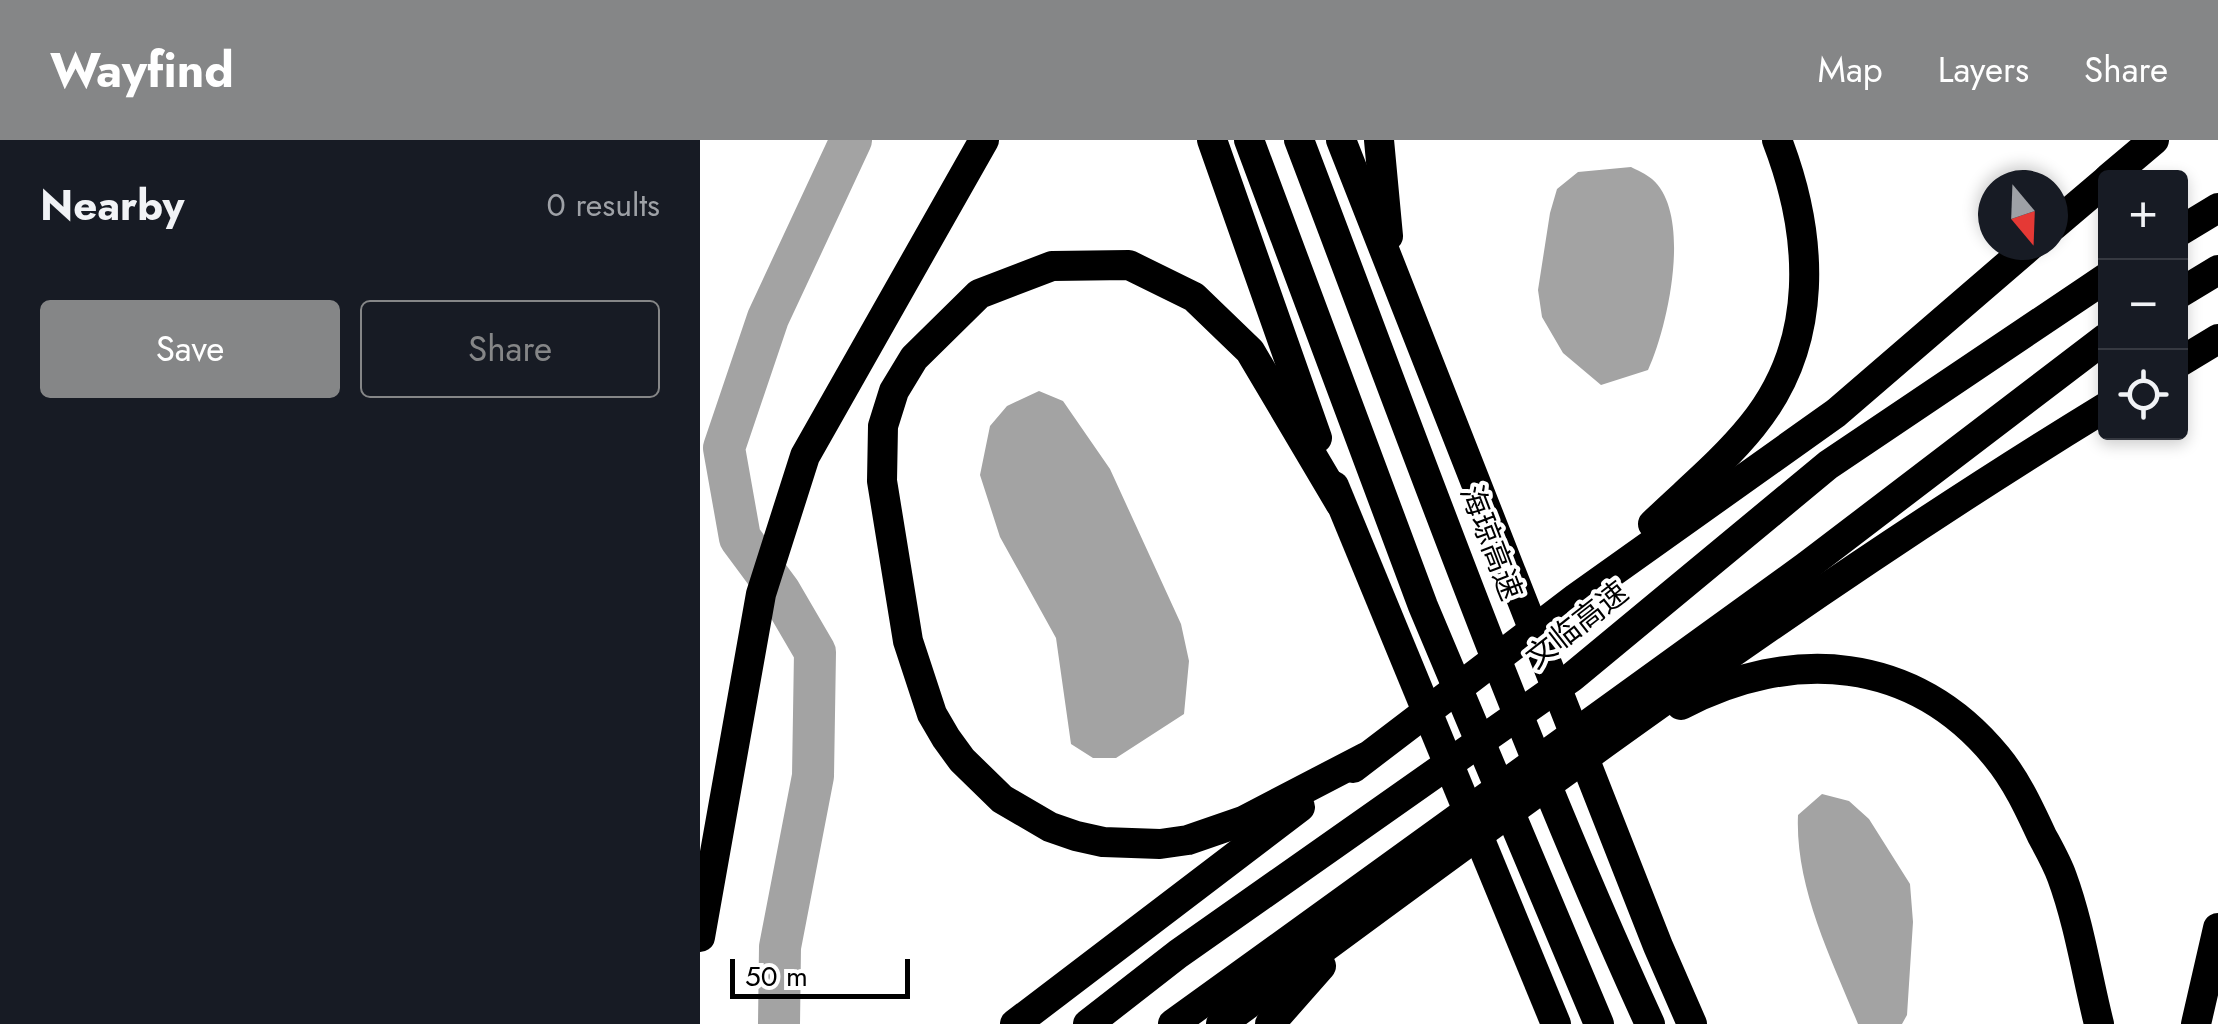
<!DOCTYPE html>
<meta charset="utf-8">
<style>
:root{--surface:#171b24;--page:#20242c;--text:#f1f3f6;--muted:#9ea1a6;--line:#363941;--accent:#858687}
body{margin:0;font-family:Jost,"Noto Sans SC",sans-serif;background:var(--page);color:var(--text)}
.controls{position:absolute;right:30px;top:30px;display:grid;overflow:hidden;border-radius:10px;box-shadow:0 5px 15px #0003}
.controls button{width:90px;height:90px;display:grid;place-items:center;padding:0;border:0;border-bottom:2px solid var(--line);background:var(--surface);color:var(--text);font:50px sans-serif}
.compass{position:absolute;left:1278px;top:30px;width:90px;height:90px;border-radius:50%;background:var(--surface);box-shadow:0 5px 15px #0003;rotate:161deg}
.scale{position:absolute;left:30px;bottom:25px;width:180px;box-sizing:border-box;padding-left:10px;border:5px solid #000;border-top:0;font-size:28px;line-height:35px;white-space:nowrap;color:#000;-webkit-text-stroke:8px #fff;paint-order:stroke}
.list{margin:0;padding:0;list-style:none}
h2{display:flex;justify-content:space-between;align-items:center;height:130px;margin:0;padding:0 40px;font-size:42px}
h2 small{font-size:32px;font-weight:400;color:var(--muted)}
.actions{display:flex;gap:20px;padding:30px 40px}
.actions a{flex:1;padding:22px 0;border:2px solid var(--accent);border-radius:10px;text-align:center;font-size:35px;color:var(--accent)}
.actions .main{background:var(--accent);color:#fff}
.icon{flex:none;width:55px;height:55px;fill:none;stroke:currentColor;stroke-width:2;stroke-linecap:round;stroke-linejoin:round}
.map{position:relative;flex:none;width:1518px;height:884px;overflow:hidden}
header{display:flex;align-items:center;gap:60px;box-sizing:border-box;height:140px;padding:0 50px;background:var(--accent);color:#fff}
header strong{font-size:48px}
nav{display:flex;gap:55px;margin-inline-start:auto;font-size:35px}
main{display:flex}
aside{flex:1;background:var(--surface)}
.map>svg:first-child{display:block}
.water{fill:#a3a3a3}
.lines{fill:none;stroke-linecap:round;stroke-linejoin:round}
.river{stroke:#a3a3a3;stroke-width:42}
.motorway{stroke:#000;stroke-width:30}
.labels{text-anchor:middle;stroke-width:8;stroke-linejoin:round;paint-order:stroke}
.street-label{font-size:30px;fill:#000;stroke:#fff}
</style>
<header>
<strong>Wayfind</strong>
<nav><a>Map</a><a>Layers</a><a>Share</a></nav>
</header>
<main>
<aside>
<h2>Nearby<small>0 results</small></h2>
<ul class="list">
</ul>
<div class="actions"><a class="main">Save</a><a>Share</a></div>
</aside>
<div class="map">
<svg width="1518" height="884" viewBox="0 0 1518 884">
<rect width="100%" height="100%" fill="#fff"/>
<g class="water">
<path d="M 931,27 C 937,30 946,34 952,39 C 993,74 968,187 948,230 L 901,245 L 863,213 L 842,177 L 838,150 L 850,73 L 857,49 L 878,32 Z"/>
<polygon points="339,251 363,261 410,329 481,484 489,521 484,574 416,618 393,618 371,604 356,498 300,397 280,335 290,286 307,266"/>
<path d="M 1122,654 L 1149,661 L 1169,679 L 1210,744 L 1213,782 L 1207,875 L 1202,884 L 1158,884 C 1131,818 1095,747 1098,675 Z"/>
</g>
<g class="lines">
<polyline class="river" points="79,884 80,807 113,636 115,512 80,452 40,398 24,308 68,178 151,0"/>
<g class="motorway">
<polyline points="512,0 617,298"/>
<polyline points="549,0 723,466 899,884"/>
<path d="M 599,0 C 712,296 818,596 950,884"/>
<polyline points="641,0 958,806 992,884"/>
<polyline points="679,0 688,96"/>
<polyline points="1409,38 1454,0"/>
<polyline points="1353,86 1406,41"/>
<polyline points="1480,91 1518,68"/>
<polyline points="1480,153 1518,130"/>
<polyline points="1480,222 1518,199"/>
<polyline points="634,346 856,884"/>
<polyline points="640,363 550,211 494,157 429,125 352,126 279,154 214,218 194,251 183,286 182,341 208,501 232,574 246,598 262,620 302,659 350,687 376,696 403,702 460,704 488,700 543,681 666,617"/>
<path d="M 953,384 C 986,352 1023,322 1052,286 C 1120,203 1114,96 1077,0"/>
<path d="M 981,565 C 1091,507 1214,515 1297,617 C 1316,640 1329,668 1342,696 C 1349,709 1357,723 1362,737 C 1379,783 1387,836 1399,884"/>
<polyline points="653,628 876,458 1136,273 1331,105"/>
<polyline points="0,797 61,454 105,316 284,0"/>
<polyline points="315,884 600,667"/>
<polyline points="388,884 478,814 872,537 1128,325 1406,138"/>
<polyline points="473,884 1107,426 1406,198"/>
<path d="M 521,884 C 810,671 1098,455 1406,267"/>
<polyline points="570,884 621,826"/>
<polyline points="1496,884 1518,788"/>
</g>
</g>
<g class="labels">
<g class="street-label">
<text transform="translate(791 403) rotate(69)" y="10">海琼高速</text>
<text transform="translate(877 485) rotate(-38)" y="10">文临高速</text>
</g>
</g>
</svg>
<div class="controls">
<button>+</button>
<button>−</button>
<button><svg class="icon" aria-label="locate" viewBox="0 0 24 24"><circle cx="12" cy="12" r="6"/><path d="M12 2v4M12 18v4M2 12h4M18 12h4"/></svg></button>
</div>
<svg class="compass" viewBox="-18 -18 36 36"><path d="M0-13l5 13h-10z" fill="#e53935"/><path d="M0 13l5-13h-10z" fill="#9ea1a6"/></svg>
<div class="scale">50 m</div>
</div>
</main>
